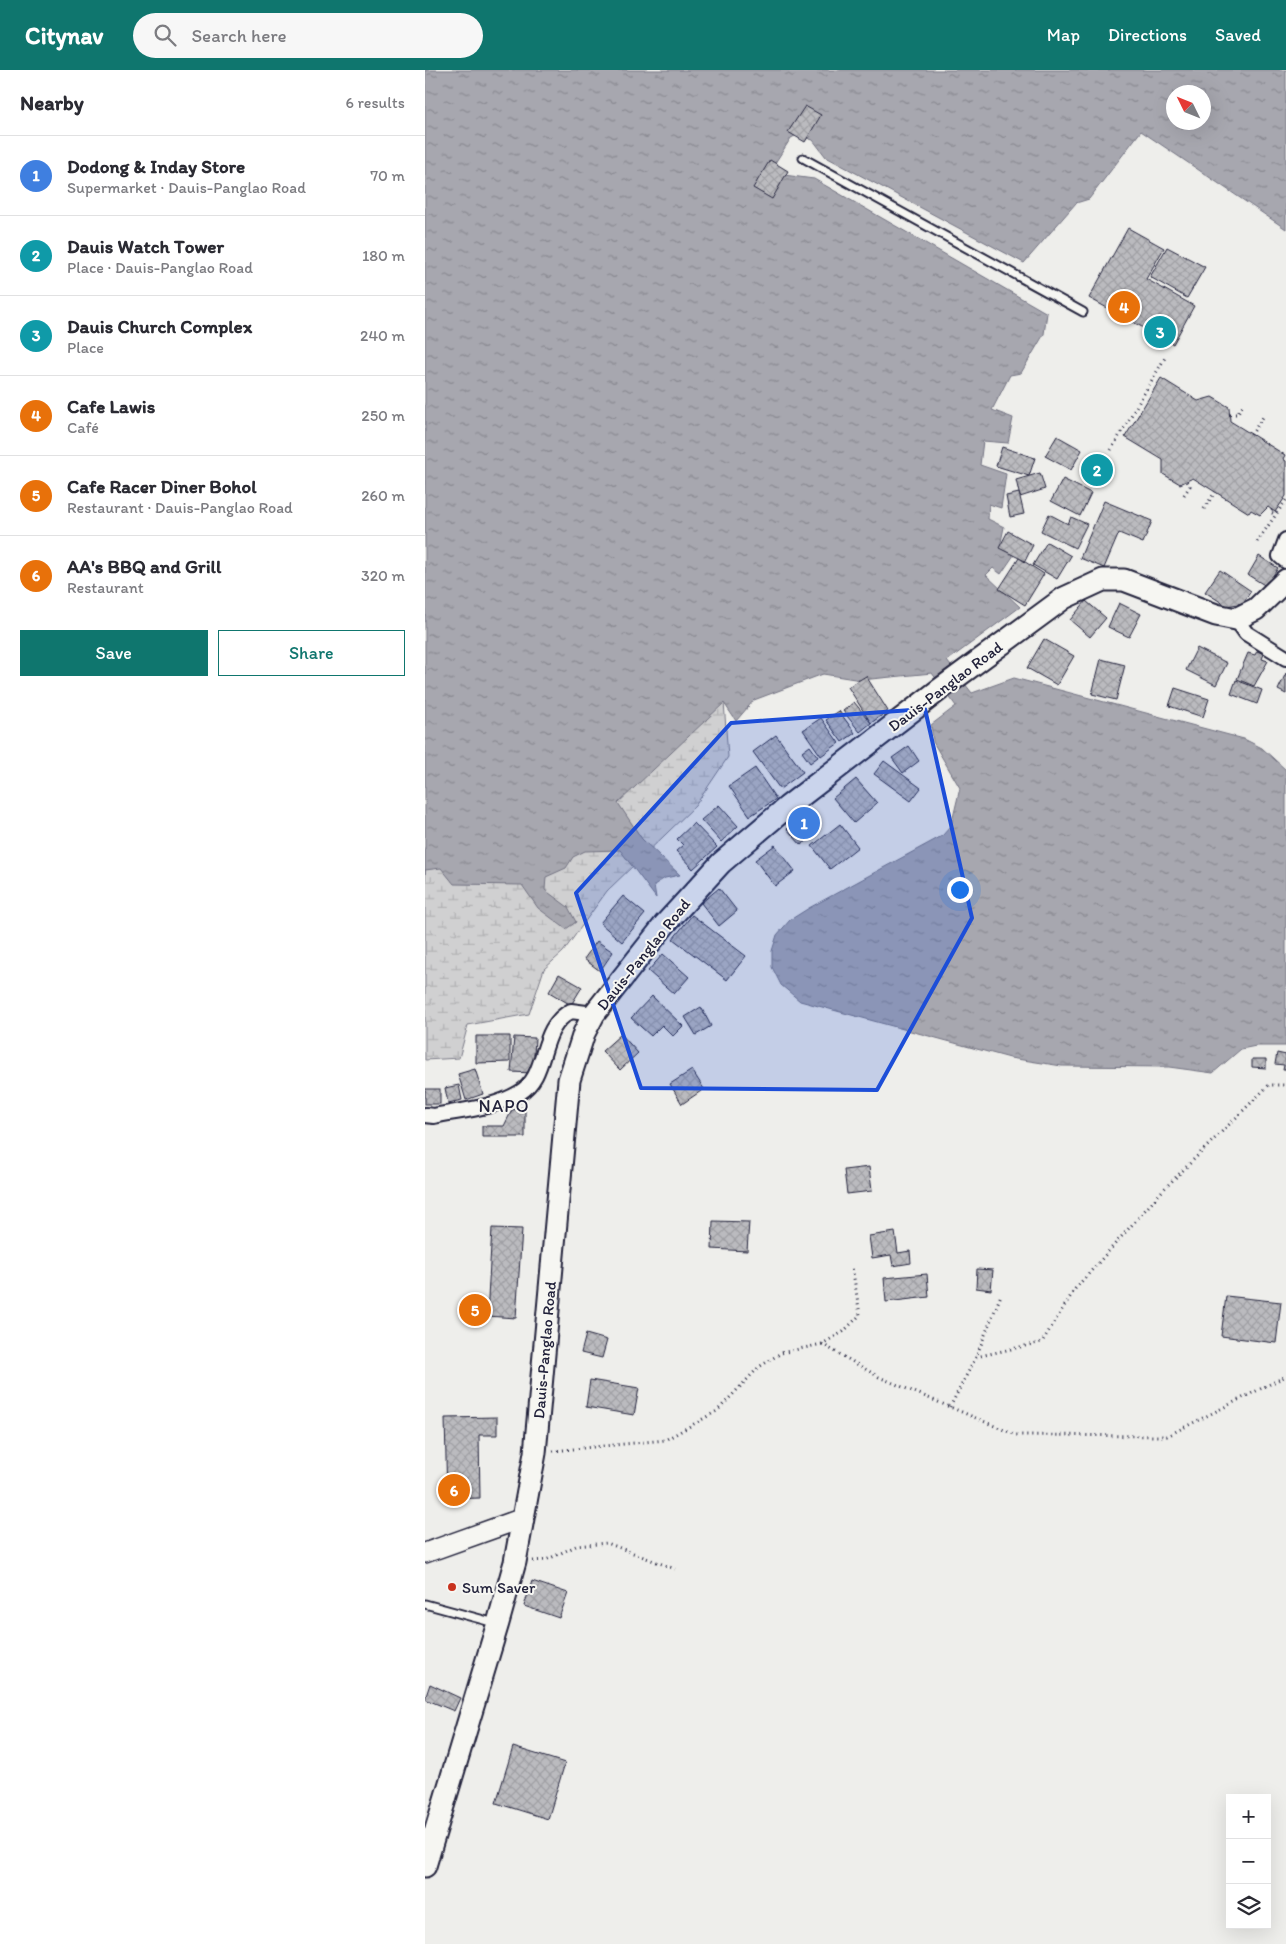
<!DOCTYPE html>
<meta charset="utf-8">
<style>
:root{--surface:#fff;--page:#f7f7f7;--text:#2b2b33;--muted:#7c7c81;--line:#e1e1e2;--accent:#0f766e}
body{margin:0;font-family:Itim,sans-serif;background:var(--page);color:var(--text)}
.controls{position:absolute;right:15px;bottom:15px;display:grid;overflow:hidden;border-radius:0px;box-shadow:0 5px 20px #0002}
.controls button{width:45px;height:45px;display:grid;place-items:center;padding:0;border:0;border-bottom:1px solid var(--line);background:var(--surface);color:var(--text);font:25px sans-serif}
.compass{position:absolute;left:741px;top:15px;width:45px;height:45px;border-radius:50%;background:var(--surface);box-shadow:0 5px 20px #0002;rotate:313deg}
.you{position:absolute;left:534px;top:819px;width:18px;height:18px;margin:-12px;border:4px solid #fff;border-radius:50%;background:#1a73e8;box-shadow:0 0 0 8px #1a73e833}
.badge{display:grid;place-items:center;width:32px;height:32px;border-radius:50%;background:var(--accent);color:#fff;font-size:16px;font-weight:700}
.pin{position:absolute;translate:-50% -50%;border:2px solid #fff;box-shadow:0 1px 5px #0006}
.list{margin:0;padding:0;list-style:none}
h2{display:flex;justify-content:space-between;align-items:center;height:65px;margin:0;padding:0 20px;font-size:21px}
h2 small{font-size:16px;font-weight:400;color:var(--muted)}
.list li{display:grid;grid-template-columns:32px 1fr auto;gap:15px;align-items:center;box-sizing:border-box;height:80px;padding:0 20px;border-top:1px solid var(--line)}
.list b{display:block;font-size:19px;white-space:nowrap}
.list p{margin:0;font-size:16px;white-space:nowrap;color:var(--muted)}
.list em{font-size:16px;font-style:normal;color:var(--muted)}
.actions{display:flex;gap:10px;padding:15px 20px}
.actions a{flex:1;padding:11px 0;border:1px solid var(--accent);border-radius:0px;text-align:center;font-size:18px;color:var(--accent)}
.actions .main{background:var(--accent);color:#fff}
.icon{flex:none;width:28px;height:28px;fill:none;stroke:currentColor;stroke-width:2;stroke-linecap:round;stroke-linejoin:round}
.map{position:relative;flex:none;width:861px;height:1874px;overflow:hidden}
header{display:flex;align-items:center;gap:30px;box-sizing:border-box;height:70px;padding:0 25px;background:var(--accent);color:#fff}
header strong{font-size:24px}
nav{display:flex;gap:28px;margin-inline-start:auto;font-size:18px}
.search{width:350px;height:45px;background:var(--page);display:flex;align-items:center;gap:12px;box-sizing:border-box;padding:0 18px;border-radius:28px;color:var(--muted);font-size:19px}
main{display:flex}
aside{flex:1;background:var(--surface)}
.map>svg:first-child{display:block}
.wetland{fill:url(#wetland-marsh);stroke:#797986}
.water{fill:url(#water-ripples);stroke:#727281;fill-rule:evenodd}
.building{fill:url(#building-cross-hatch);stroke:#22223b}
.lines{fill:none;stroke-linecap:round;stroke-linejoin:round}
.lane-casing{stroke:#22223b;stroke-width:11}
.street-casing{stroke:#22223b;stroke-width:18}
.secondary-casing{stroke:#22223b;stroke-width:22}
.primary-casing{stroke:#22223b;stroke-width:25}
.path{stroke:#22223b;stroke-width:3;stroke-dasharray:1 4;stroke-linecap:butt}
.lane{stroke:#f6f6f2;stroke-width:7}
.street{stroke:#f6f6f2;stroke-width:14}
.secondary{stroke:#f6f6f2;stroke-width:19}
.primary{stroke:#f6f6f2;stroke-width:21}
.marked{fill:#1d4ed8;fill-opacity:0.2;stroke:#1d4ed8;stroke-width:4;stroke-linejoin:round}
.poi-dot{fill:#c8321e;stroke:#f6f6f2;stroke-width:2}
.labels{text-anchor:middle;stroke-width:4;stroke-linejoin:round;paint-order:stroke}
.street-label{font-size:16px;fill:#22223b;stroke:#f6f6f2}
.poi-label{font-size:16px;fill:#22223b;stroke:#f6f6f2;text-anchor:start}
.neighbourhood-label{font-size:18px;letter-spacing:1px;fill:#22223b;stroke:#f6f6f2}
</style>
<header>
<strong>Citynav</strong>
<div class="search"><svg class="icon" aria-label="search" viewBox="0 0 24 24"><circle cx="10" cy="10" r="6"/><path d="M15 15l6 6"/></svg>Search here</div>
<nav><a>Map</a><a>Directions</a><a>Saved</a></nav>
</header>
<main>
<aside>
<h2>Nearby<small>6 results</small></h2>
<ul class="list">
<li><span class="badge" style="background:#3f7fe0">1</span><div><b>Dodong &amp; Inday Store</b><p>Supermarket · Dauis-Panglao Road</p></div><em>70 m</em></li>
<li><span class="badge" style="background:#0f9aa8">2</span><div><b>Dauis Watch Tower</b><p>Place · Dauis-Panglao Road</p></div><em>180 m</em></li>
<li><span class="badge" style="background:#0f9aa8">3</span><div><b>Dauis Church Complex</b><p>Place</p></div><em>240 m</em></li>
<li><span class="badge" style="background:#e8710a">4</span><div><b>Cafe Lawis</b><p>Café</p></div><em>250 m</em></li>
<li><span class="badge" style="background:#e8710a">5</span><div><b>Cafe Racer Diner Bohol</b><p>Restaurant · Dauis-Panglao Road</p></div><em>260 m</em></li>
<li><span class="badge" style="background:#e8710a">6</span><div><b>AA's BBQ and Grill</b><p>Restaurant</p></div><em>320 m</em></li>
</ul>
<div class="actions"><a class="main">Save</a><a>Share</a></div>
</aside>
<div class="map">
<svg width="861" height="1874" viewBox="0 0 861 1874">
<defs>
<pattern id="wetland-marsh" width="20" height="14" patternUnits="userSpaceOnUse" patternTransform="scale(1.25)"><rect width="20" height="14" fill="#d0d0d1"/><path d="M1 5h8M5 5V1M11 12h8M15 12V8" fill="none" stroke="#b2b2b4"/></pattern>
<pattern id="water-ripples" width="26" height="14" patternUnits="userSpaceOnUse" patternTransform="scale(1.25)"><rect width="26" height="14" fill="#a7a7af"/><path d="M2 4q2-2 4 0t4 0M15 11q2-2 4 0t4 0" fill="none" stroke="#888890"/></pattern>
<pattern id="building-cross-hatch" width="8" height="8" patternUnits="userSpaceOnUse" patternTransform="scale(1.25)"><rect width="8" height="8" fill="#bbbbbf"/><path d="M0 0l8 8M0 8l8-8" fill="none" stroke="#a0a0a5"/></pattern>
</defs>
<rect width="100%" height="100%" fill="#eeeeeb"/>
<filter id="ink" filterUnits="userSpaceOnUse"><feTurbulence type="fractalNoise" baseFrequency=".02" numOctaves="2"/><feDisplacementMap in="SourceGraphic" scale="10" xChannelSelector="R" yChannelSelector="G"/><feConvolveMatrix kernelMatrix="1 2 1 2 8 2 1 2 1" color-interpolation-filters="sRGB"/></filter>
<g filter="url(#ink)">
<polygon class="wetland" points="299,632 303,687 270,736 182,821 138,882 119,899 104,944 43,955 34,988 0,990 0,777"/>
<path class="water" d="M 0,0 L 861,0 L 861,159 L 716,61 L 664,129 L 651,133 L 599,193 L 401,87 L 388,70 L 372,65 L 366,68 L 350,93 L 359,105 L 389,109 L 622,243 L 619,264 L 596,303 L 585,305 L 567,340 L 588,348 L 583,373 L 558,371 L 555,395 L 581,404 L 576,438 L 564,434 L 563,449 L 579,457 L 575,477 L 589,485 L 576,504 L 568,498 L 561,505 L 595,537 L 522,591 L 547,623 L 589,608 L 819,669 L 837,678 L 861,700 L 861,976 L 831,976 L 816,979 L 788,1003 L 744,997 L 637,996 L 585,988 L 375,931 L 356,915 L 347,897 L 347,881 L 352,865 L 365,850 L 384,838 L 517,766 L 526,756 L 535,718 L 508,672 L 506,655 L 531,636 L 507,603 L 436,610 L 398,604 L 329,630 L 311,651 L 299,633 L 193,733 L 217,769 L 255,805 L 240,808 L 229,815 L 231,828 L 195,780 L 160,781 L 148,787 L 141,798 L 121,807 L 120,820 L 143,837 L 151,852 L 141,859 L 113,838 L 97,815 L 29,814 L 16,798 L 0,800 L 0,823 ZM 748,22 L 778,22 L 778,52 L 748,52 Z"/>
<g class="building">
<polygon points="380,36 396,45 380,72 363,62"/>
<polygon points="345,90 363,101 347,129 328,118"/>
<polygon points="703,158 739,178 721,209 769,236 748,274 664,228"/>
<polygon points="742,177 780,197 762,228 725,207"/>
<polygon points="736,308 773,331 787,327 804,337 805,351 860,385 858,389 861,391 861,426 850,442 843,437 835,445 826,440 824,443 768,408 755,414 738,404 738,390 700,367"/>
<polygon points="632,366 657,380 646,400 620,386"/>
<polygon points="577,377 610,388 604,406 571,396"/>
<polygon points="676,386 684,396 679,406 666,405 660,395 665,387"/>
<polygon points="615,403 620,419 595,427 591,410"/>
<polygon points="638,409 666,423 655,446 626,431"/>
<polygon points="594,423 599,444 585,447 581,426"/>
<polygon points="679,431 727,451 718,473 694,463 679,498 655,488"/>
<polygon points="624,444 643,454 646,447 662,454 650,478 616,461"/>
<polygon points="583,461 608,475 600,491 574,478"/>
<polygon points="622,472 646,486 632,509 608,495"/>
<polygon points="834,486 853,498 841,516 823,505"/>
<polygon points="594,488 619,504 600,535 574,519"/>
<polygon points="795,500 826,521 818,533 802,536 780,522"/>
<polygon points="661,531 681,548 665,567 645,550"/>
<polygon points="694,533 716,544 704,567 683,557"/>
<polygon points="619,569 649,586 632,615 602,598"/>
<polygon points="772,578 802,593 791,615 761,600"/>
<polygon points="832,581 839,584 837,589 843,591 829,616 812,609 823,583 830,585"/>
<polygon points="676,589 700,595 691,630 667,624"/>
<polygon points="861,603 861,624 853,620"/>
<polygon points="441,606 463,641 446,653 423,617"/>
<polygon points="811,610 837,620 832,634 806,624"/>
<polygon points="750,618 784,629 778,647 744,636"/>
<polygon points="429,632 446,653 435,662 418,641"/>
<polygon points="414,641 430,663 417,672 401,650"/>
<polygon points="396,648 414,673 396,686 378,660"/>
<polygon points="351,665 378,702 355,719 328,682"/>
<polygon points="385,676 393,687 385,693 377,682"/>
<polygon points="484,676 494,691 478,703 467,688"/>
<polygon points="459,691 496,718 486,731 449,704"/>
<polygon points="330,698 351,729 325,746 304,716"/>
<polygon points="431,709 452,733 429,753 408,728"/>
<polygon points="294,735 313,756 296,772 276,750"/>
<polygon points="381,742 395,759 376,775 362,759"/>
<polygon points="269,753 292,777 268,799 251,781 258,775 252,769"/>
<polygon points="415,754 433,777 405,799 387,776"/>
<polygon points="350,775 370,801 350,816 330,790"/>
<polygon points="294,818 312,841 294,856 276,833"/>
<polygon points="198,826 220,844 197,872 175,853"/>
<polygon points="267,845 321,886 302,910 248,869"/>
<polygon points="172,871 188,882 175,901 159,889"/>
<polygon points="238,884 264,907 249,924 223,901"/>
<polygon points="134,904 157,917 146,935 124,922"/>
<polygon points="227,926 258,956 248,966 237,955 226,966 206,948"/>
<polygon points="276,937 286,956 271,965 260,947"/>
<polygon points="196,964 213,983 195,1000 177,981"/>
<polygon points="51,966 85,966 85,992 51,993"/>
<polygon points="89,967 110,968 108,1003 86,1002"/>
<polygon points="852,983 861,985 861,1000 858,1000 859,995 850,994"/>
<polygon points="827,989 841,989 841,998 827,997"/>
<polygon points="50,999 58,1024 41,1030 33,1004"/>
<polygon points="267,1000 279,1019 257,1034 245,1014"/>
<polygon points="34,1015 37,1030 23,1033 20,1018"/>
<rect x="0" y="1019" width="15" height="15"/>
<polygon points="100,1037 100,1067 57,1067 57,1056 79,1056 87,1040"/>
<polygon points="444,1097 447,1121 422,1124 419,1100"/>
<polygon points="288,1151 324,1152 322,1181 287,1179"/>
<polygon points="67,1158 97,1159 91,1248 62,1246"/>
<polygon points="470,1162 473,1183 485,1181 486,1193 468,1196 466,1185 447,1188 444,1166"/>
<polygon points="552,1199 568,1200 566,1220 551,1218"/>
<polygon points="502,1204 504,1227 461,1232 459,1208"/>
<polygon points="801,1226 856,1232 851,1273 796,1266"/>
<polygon points="161,1264 182,1270 177,1288 156,1283"/>
<polygon points="165,1310 214,1318 209,1345 161,1337"/>
<polygon points="72,1347 72,1365 54,1365 55,1428 22,1429 20,1348"/>
<polygon points="107,1511 143,1523 134,1548 99,1536"/>
<polygon points="5,1614 35,1628 29,1641 0,1629"/>
<polygon points="88,1677 140,1693 123,1749 71,1733"/>
</g>
<g class="lines">
<defs>
<g id="lane">
<polyline points="378,88 658,242"/>
<polyline points="0,1534 70,1553"/>
</g>
<g id="street">
<polyline points="861,470 855,486 861,491"/>
<polyline points="811,549 821,563 861,588"/>
<path d="M 0,1045 L 9,1046 C 38,1040 69,1038 94,1023 C 125,1005 112,959 146,941 L 169,944"/>
</g>
<polyline id="secondary" points="0,1483 98,1448"/>
<polyline id="primary" points="0,1796 73,1553 90,1492 110,1383 144,1010 159,963 169,944 240,854 296,793 362,737 514,620 639,528 678,510 699,510 791,545 811,549 831,539 861,510"/>
</defs>
<use href="#lane" class="lane-casing"/>
<use href="#street" class="street-casing"/>
<use href="#secondary" class="secondary-casing"/>
<use href="#primary" class="primary-casing"/>
<g class="path">
<polyline points="805,344 812,344 818,335"/>
<polyline points="826,365 838,347"/>
<polyline points="686,380 741,286"/>
<polyline points="759,425 765,416 762,411"/>
<polyline points="779,439 790,422"/>
<polyline points="847,440 845,442 851,445"/>
<polyline points="832,472 861,430"/>
<polyline points="397,1274 454,1307 591,1365 742,1366 861,1306"/>
<polyline points="551,1287 617,1272 650,1219 738,1120 844,1015 861,1015"/>
<polyline points="525,1337 551,1287 576,1225"/>
<polyline points="128,1381 240,1370 292,1341 334,1297 356,1283 397,1274 418,1262 435,1245 427,1196"/>
<polyline points="108,1491 121,1490 151,1476 182,1473 250,1499"/>
</g>
<use href="#lane" class="lane"/>
<use href="#street" class="street"/>
<use href="#secondary" class="secondary"/>
<use href="#primary" class="primary"/>
</g>
</g>
<path class="marked" d="M 500,639 L 547,848 L 452,1020 L 216,1018 L 151,823 L 306,653 Z"/>
<circle class="poi-dot" cx="27" cy="1517" r="5"/>
<g class="labels">
<g class="street-label">
<text transform="translate(520 616) rotate(-37)" y="6">Dauis-Panglao Road</text>
<text transform="translate(218 884) rotate(-51)" y="6">Dauis-Panglao Road</text>
<text transform="translate(119 1280) rotate(-85)" y="6">Dauis-Panglao Road</text>
</g>
<g class="poi-label">
<text x="37" y="1523">Sum Saver</text>
</g>
<g class="neighbourhood-label">
<text x="79" y="1042">NAPO</text>
</g>
</g>
</svg>
<div class="controls">
<button>+</button>
<button>−</button>
<button><svg class="icon" aria-label="layers" viewBox="0 0 24 24"><path d="M12 4l9 5-9 5-9-5zM3 14l9 5 9-5"/></svg></button>
</div>
<svg class="compass" viewBox="-18 -18 36 36"><path d="M0-13l5 13h-10z" fill="#e53935"/><path d="M0 13l5-13h-10z" fill="#7c7c81"/></svg>
<div class="you"></div>
<div class="pin badge" style="left:379px;top:753px;background:#3f7fe0">1</div>
<div class="pin badge" style="left:672px;top:400px;background:#0f9aa8">2</div>
<div class="pin badge" style="left:735px;top:262px;background:#0f9aa8">3</div>
<div class="pin badge" style="left:699px;top:237px;background:#e8710a">4</div>
<div class="pin badge" style="left:50px;top:1240px;background:#e8710a">5</div>
<div class="pin badge" style="left:29px;top:1420px;background:#e8710a">6</div>
</div>
</main>
